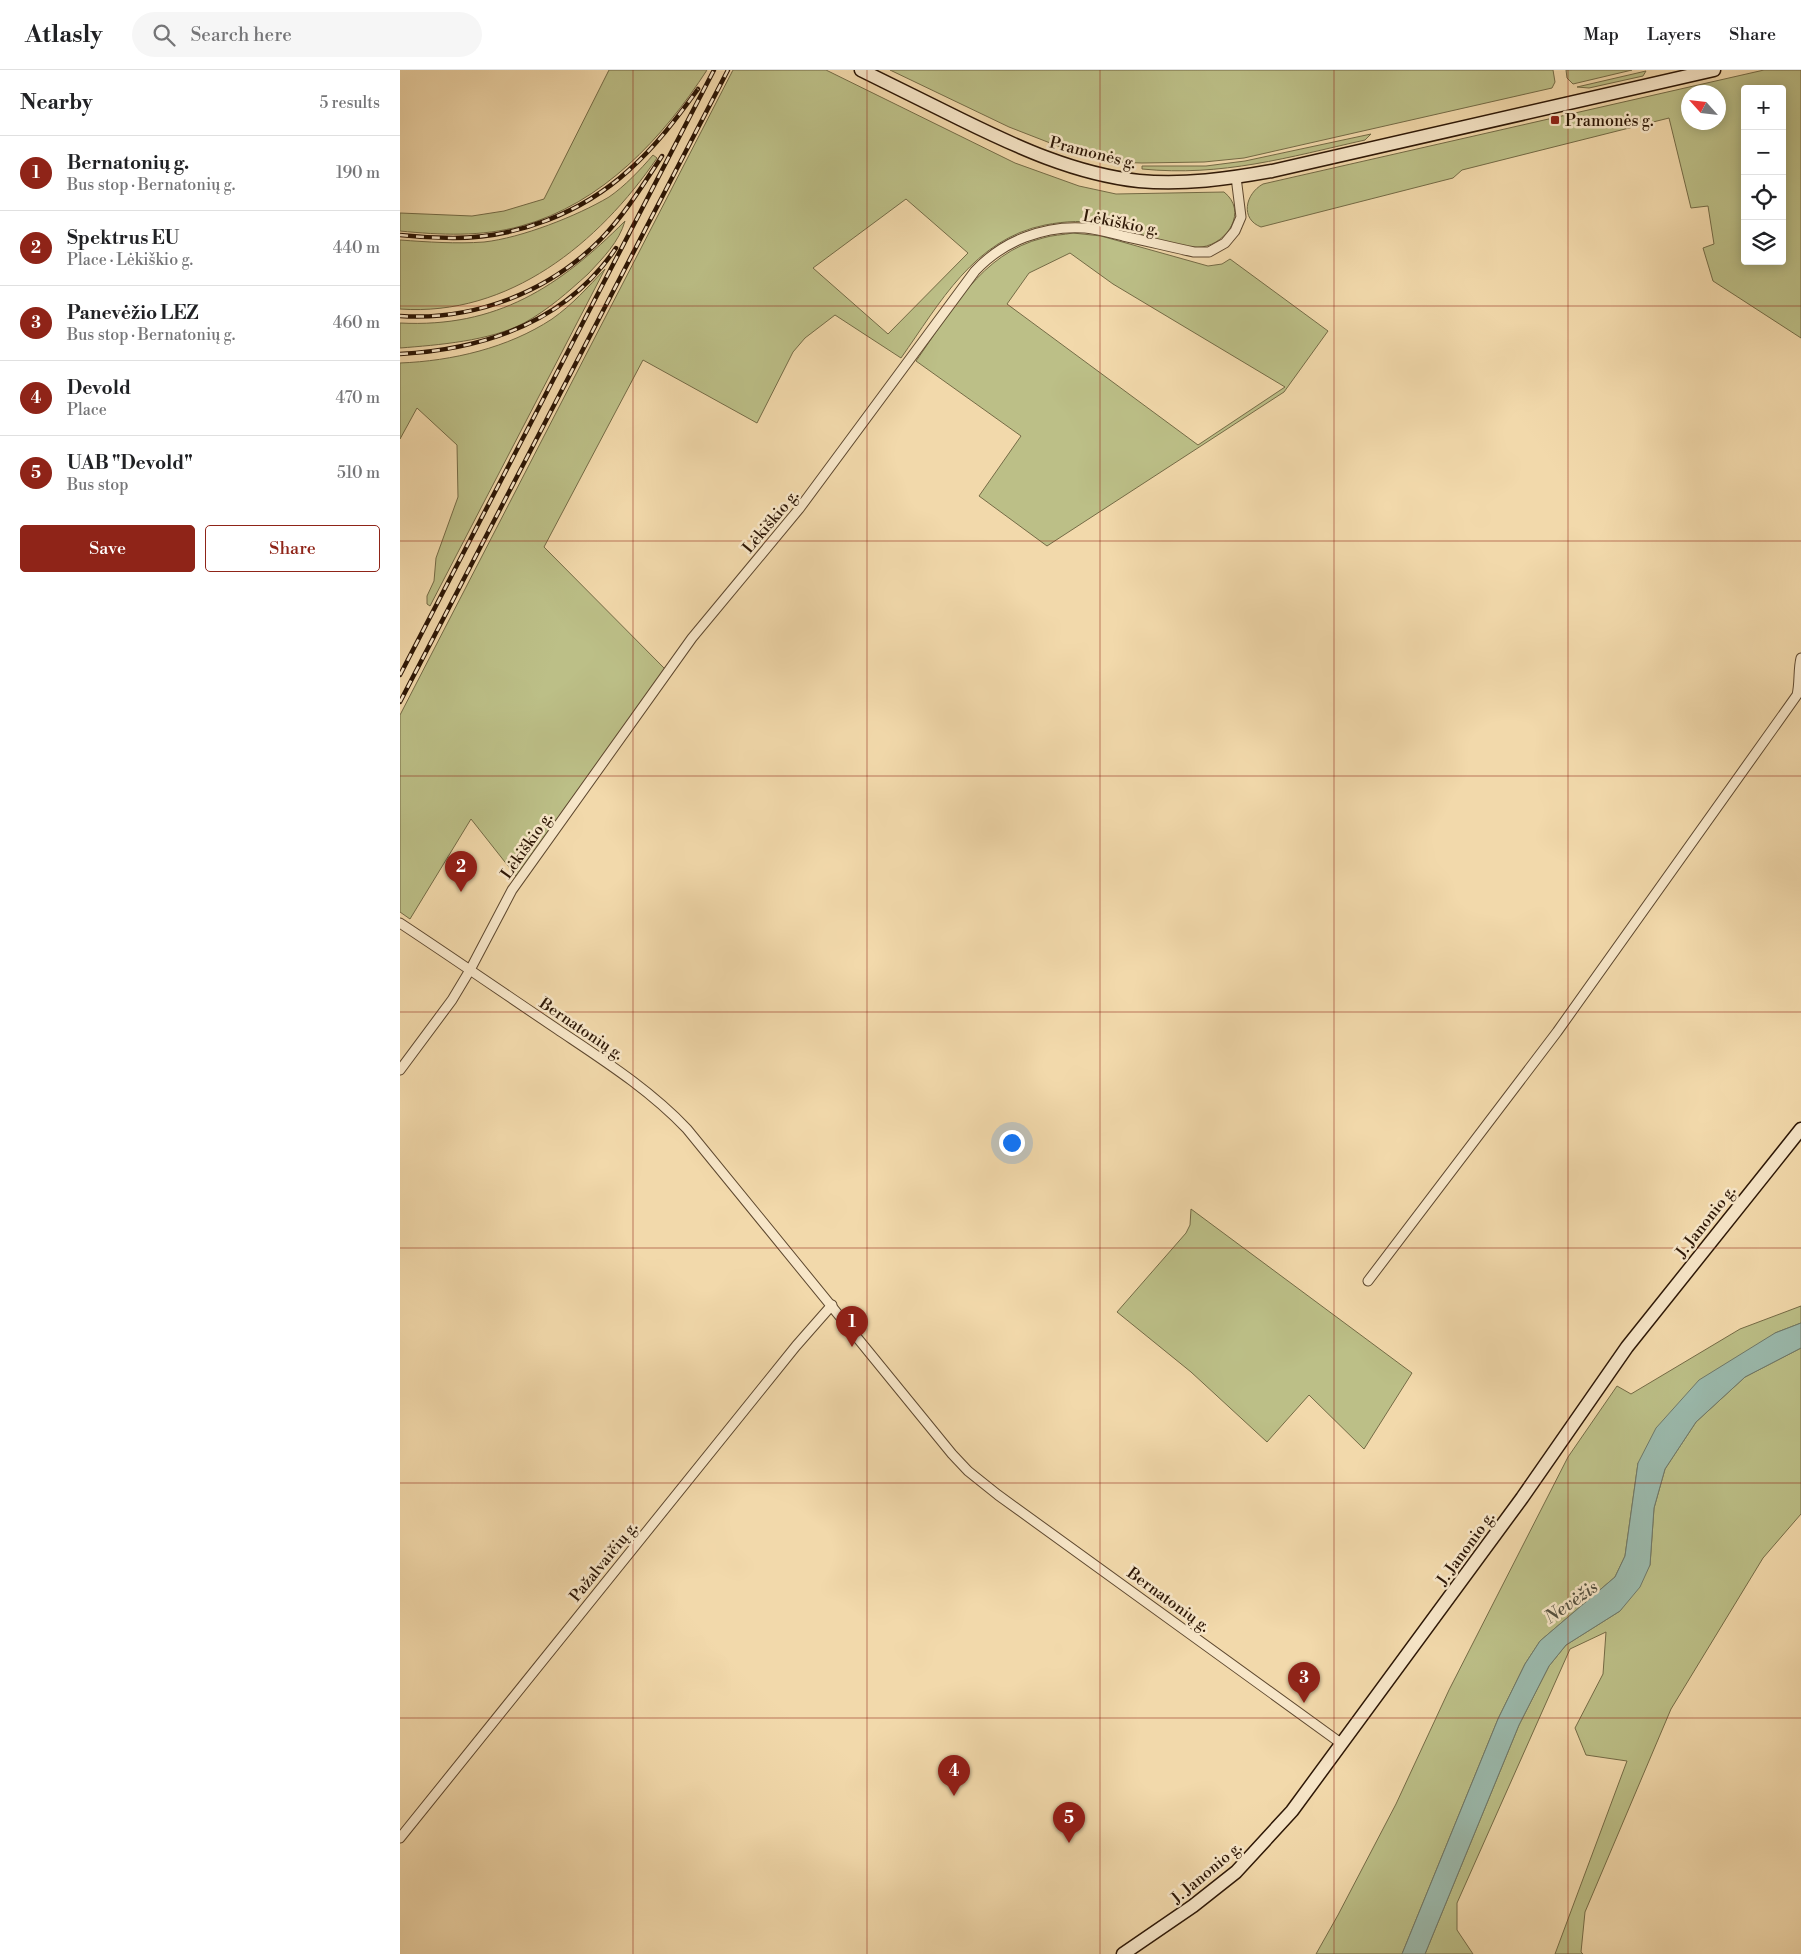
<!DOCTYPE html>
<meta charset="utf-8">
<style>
:root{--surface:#fff;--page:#f6f6f6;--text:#202124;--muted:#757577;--line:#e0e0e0;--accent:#8f2418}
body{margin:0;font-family:"Libre Bodoni",serif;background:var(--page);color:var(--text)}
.controls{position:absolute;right:15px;top:15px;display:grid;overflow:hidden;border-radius:5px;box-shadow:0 2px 12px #0003}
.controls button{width:45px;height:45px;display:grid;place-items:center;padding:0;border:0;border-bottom:1px solid var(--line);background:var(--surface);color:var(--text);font:25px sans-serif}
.compass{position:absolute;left:1281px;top:15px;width:45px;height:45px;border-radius:50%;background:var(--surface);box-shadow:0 2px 12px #0003;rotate:297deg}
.you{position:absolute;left:611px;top:1072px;width:18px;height:18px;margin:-12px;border:4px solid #fff;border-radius:50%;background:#1a73e8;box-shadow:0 0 0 8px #1a73e833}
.badge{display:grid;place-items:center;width:32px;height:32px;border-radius:50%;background:var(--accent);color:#fff;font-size:16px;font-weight:700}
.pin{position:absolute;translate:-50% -41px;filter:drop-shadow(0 1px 2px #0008)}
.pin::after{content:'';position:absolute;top:26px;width:18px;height:15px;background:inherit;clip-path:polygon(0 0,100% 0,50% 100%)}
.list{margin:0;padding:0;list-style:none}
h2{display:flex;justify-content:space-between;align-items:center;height:65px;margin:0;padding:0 20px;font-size:21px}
h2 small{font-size:16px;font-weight:400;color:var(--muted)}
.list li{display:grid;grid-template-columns:32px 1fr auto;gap:15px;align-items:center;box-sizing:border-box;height:75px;padding:0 20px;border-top:1px solid var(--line)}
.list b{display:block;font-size:19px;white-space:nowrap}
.list p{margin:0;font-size:16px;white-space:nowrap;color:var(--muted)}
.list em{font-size:16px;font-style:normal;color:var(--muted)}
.actions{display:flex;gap:10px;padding:15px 20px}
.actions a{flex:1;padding:11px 0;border:1px solid var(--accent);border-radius:5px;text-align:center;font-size:18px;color:var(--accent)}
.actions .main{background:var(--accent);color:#fff}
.icon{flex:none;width:28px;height:28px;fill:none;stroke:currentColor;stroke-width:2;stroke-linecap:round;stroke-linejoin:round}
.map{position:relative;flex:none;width:1401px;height:1884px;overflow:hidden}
header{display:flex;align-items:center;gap:30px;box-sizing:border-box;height:70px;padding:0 25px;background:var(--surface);border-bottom:1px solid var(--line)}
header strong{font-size:24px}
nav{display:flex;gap:28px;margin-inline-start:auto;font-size:18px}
.search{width:350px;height:45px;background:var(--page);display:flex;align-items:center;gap:12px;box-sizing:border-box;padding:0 18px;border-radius:28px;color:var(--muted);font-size:19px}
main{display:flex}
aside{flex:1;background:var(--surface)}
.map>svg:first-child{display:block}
.green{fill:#bcbf87;stroke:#746b46;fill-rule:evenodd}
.water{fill:#9bbaad;stroke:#6f796a}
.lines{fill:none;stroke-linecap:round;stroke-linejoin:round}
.street-casing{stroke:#5e482f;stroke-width:11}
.secondary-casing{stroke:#2d1706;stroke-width:15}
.street{stroke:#f7e6c8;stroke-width:9}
.secondary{stroke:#f7e6c8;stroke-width:12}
.rail-casing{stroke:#2d1706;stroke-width:4.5}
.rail{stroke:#f7e6c8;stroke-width:2.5;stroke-dasharray:8;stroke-linecap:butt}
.grid{fill:none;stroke:#8f2418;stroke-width:1;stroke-opacity:0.55}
.poi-dot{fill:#8f2418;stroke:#f7e6c8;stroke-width:2}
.labels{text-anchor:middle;stroke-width:5;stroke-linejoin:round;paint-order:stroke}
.poi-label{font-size:16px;fill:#2d1706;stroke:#f7e6c8;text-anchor:start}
.street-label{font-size:16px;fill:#2d1706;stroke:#f7e6c8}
.water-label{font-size:18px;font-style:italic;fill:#545040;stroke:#f7e6c8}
</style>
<header>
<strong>Atlasly</strong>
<div class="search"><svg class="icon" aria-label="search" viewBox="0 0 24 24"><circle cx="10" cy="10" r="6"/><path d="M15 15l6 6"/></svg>Search here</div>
<nav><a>Map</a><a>Layers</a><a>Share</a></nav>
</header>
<main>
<aside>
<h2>Nearby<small>5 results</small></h2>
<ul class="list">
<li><span class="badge">1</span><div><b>Bernatonių g.</b><p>Bus stop · Bernatonių g.</p></div><em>190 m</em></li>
<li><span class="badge">2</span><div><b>Spektrus EU</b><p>Place · Lėkiškio g.</p></div><em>440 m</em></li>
<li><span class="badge">3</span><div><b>Panevėžio LEZ</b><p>Bus stop · Bernatonių g.</p></div><em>460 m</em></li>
<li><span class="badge">4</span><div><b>Devold</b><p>Place</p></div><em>470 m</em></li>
<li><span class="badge">5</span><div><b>UAB &quot;Devold&quot;</b><p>Bus stop</p></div><em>510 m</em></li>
</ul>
<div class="actions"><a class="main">Save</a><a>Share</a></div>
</aside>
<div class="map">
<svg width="1401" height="1884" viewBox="0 0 1401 1884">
<rect width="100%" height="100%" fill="#f2d9ab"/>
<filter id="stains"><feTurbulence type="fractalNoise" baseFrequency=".004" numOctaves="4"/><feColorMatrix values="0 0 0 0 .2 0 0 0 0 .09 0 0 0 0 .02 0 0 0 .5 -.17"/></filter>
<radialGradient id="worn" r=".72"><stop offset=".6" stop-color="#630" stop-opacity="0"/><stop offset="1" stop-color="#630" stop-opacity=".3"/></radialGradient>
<g class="green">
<path d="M 209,0 L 307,0 C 263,68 202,134 121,156 C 82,167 40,165 0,161 L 0,143 L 72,146 L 104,141 L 144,129 Z"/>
<path d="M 333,0 L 426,0 L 615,93 L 679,116 L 716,124 L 824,122 C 848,141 828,173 802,177 C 780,180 730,160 706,154 C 686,150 665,151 645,155 C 574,169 540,233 501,288 L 435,245 L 405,268 L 393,282 L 357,353 L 243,290 L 144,477 L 265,599 L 116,806 L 71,749 L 10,849 L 0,842 L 0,645 ZM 506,129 L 568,183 L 488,264 L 413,198 Z"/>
<polygon points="490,0 1153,0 1155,12 1152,18 844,88 804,92 742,93 713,92 663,78 609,57"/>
<polygon points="1166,0 1232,0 1173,14 1167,8"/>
<path d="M 1364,0 L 1401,0 L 1401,268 L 1313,211 L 1303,178 L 1314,174 L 1308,136 L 1291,138 L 1269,48 L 1062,100 L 1053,108 L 861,157 C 840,149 845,124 863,114 ZM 1345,19 L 1382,19 L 1382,191 L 1345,191 ZM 1288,22 L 1318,22 L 1318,52 L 1288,52 Z"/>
<polygon points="1246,1 1243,6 1189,18 1177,17"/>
<path d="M 971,64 L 965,70 C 889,87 822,107 742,99 L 742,96 L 806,96 L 845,91 Z"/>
<path d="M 253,85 L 257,88 C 199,173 109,247 0,239 L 0,170 C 28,172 56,174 84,172 C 121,168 177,146 209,127 C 225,116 240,100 253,85 Z"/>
<path d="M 225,151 C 219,172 203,188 188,204 C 168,222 148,240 124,253 C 90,271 38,275 0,278 L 0,253 C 97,258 159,217 225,151 Z"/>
<path d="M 673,163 L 701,166 L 808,196 L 822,194 L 830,189 L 928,261 L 884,322 L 647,476 L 579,426 L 621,366 L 516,291 C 550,243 581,183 643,168 C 652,165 663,165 673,163 ZM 670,183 L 713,214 L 885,317 L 798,375 L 607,234 L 629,203 Z"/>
<path d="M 205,199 L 30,536 L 27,534 L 27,526 L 34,511 L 36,488 L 58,427 L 57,375 L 17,338 L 0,369 L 0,293 C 52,291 108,278 152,249 C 172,235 188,217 205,199 Z"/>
<polygon points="791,1139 1012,1303 964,1379 909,1325 867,1372 791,1302 717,1242 786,1163 790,1155"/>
<polygon points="1401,1236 1401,1253 1375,1263 1238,1393 1225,1486 1215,1507 1140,1571 1125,1594 1098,1649 1002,1884 916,1884 938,1845 996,1734 1049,1620 1168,1387 1217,1316 1231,1324 1340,1259"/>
<polygon points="1401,1278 1401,1444 1363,1488 1271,1639 1185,1842 1181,1882 1183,1884 1155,1884 1227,1691 1186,1685 1175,1658 1203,1604 1206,1562 1170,1579 1057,1833 1057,1860 1073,1884 1025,1884 1119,1655 1149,1596 1166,1575 1220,1541 1250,1495 1254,1438 1265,1399 1296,1352 1345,1307"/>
</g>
<polygon class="water" points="1401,1253 1401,1278 1345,1307 1296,1352 1265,1399 1254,1438 1250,1495 1240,1517 1220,1541 1166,1575 1149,1596 1119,1655 1025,1884 1002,1884 1098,1649 1125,1594 1140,1571 1215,1507 1225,1486 1238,1393 1256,1358 1299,1310 1375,1263"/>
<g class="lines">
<defs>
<g id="street">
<path d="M 0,853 C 53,888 105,924 157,959 C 203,990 249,1019 287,1059 L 552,1384 L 568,1401 L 598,1425 L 942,1674"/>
<path d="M 0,1000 L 52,930 L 70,900 L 112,820 L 292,568 L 399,439 L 575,201 C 603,171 644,155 685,158 C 698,159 711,163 723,166 C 747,171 770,177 794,182 L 809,182 L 825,173 L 835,161 L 841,147 L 836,107"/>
<path d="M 968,1211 L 1157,962 L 1397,625 C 1400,613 1398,600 1401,588"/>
<polyline points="0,1768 396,1276 432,1235"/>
</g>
<g id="secondary">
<path d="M 461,0 C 494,16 527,33 560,49 C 617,77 675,104 739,111 C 784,115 828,109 872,101 L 1314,0"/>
<polyline points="723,1884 793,1836 836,1802 892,1741 1122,1428 1227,1277 1401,1059"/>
</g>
</defs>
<use href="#street" class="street-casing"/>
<use href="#secondary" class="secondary-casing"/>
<use href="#street" class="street"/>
<use href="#secondary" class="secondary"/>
<defs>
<g id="rail">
<path d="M 0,165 C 18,167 35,168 53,168 C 117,168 182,143 229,100 C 256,76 277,48 298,19"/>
<path d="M 0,246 C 74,251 149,222 201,169 C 225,144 243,115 262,86"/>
<path d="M 0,284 C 86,279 166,252 216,178"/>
<polyline points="0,605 314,0"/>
<polyline points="0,632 328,0"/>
</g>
</defs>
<use href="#rail" class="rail-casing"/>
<use href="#rail" class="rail"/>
</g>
<path class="grid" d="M 233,0 L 233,1884M 467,0 L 467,1884M 700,0 L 700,1884M 934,0 L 934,1884M 1168,0 L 1168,1884M 0,236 L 1401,236M 0,471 L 1401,471M 0,706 L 1401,706M 0,942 L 1401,942M 0,1178 L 1401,1178M 0,1413 L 1401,1413M 0,1648 L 1401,1648"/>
<rect class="poi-dot" x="1150" y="45" width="10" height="10" rx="2.5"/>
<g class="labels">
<g class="poi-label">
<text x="1165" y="56">Pramonės g.</text>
</g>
<g class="street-label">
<text transform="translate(693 82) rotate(14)" y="6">Pramonės g.</text>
<text transform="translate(721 152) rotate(11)" y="6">Lėkiškio g.</text>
<text transform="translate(370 451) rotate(-50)" y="6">Lėkiškio g.</text>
<text transform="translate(126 775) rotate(-55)" y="6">Lėkiškio g.</text>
<text transform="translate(182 958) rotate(34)" y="6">Bernatonių g.</text>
<text transform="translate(1305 1151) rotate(-52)" y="6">J. Janonio g.</text>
<text transform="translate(1065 1478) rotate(-54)" y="6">J. Janonio g.</text>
<text transform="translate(203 1491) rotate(-51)" y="6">Pažalvaičių g.</text>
<text transform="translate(769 1529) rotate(36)" y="6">Bernatonių g.</text>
<text transform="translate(806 1802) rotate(-40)" y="6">J. Janonio g.</text>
</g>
<g class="water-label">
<text transform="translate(1171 1532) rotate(-35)" y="6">Nevėžis</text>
</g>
</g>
<rect width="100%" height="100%" filter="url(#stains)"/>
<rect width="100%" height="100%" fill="url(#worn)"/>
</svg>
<div class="controls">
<button>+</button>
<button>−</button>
<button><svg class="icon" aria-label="locate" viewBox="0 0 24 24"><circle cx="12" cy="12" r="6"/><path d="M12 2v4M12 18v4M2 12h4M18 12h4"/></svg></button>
<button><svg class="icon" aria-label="layers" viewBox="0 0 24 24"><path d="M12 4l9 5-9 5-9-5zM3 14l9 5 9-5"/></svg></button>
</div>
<svg class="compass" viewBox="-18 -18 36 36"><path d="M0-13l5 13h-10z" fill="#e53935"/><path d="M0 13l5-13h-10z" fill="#757577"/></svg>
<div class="you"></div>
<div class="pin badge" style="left:452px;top:1277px">1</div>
<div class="pin badge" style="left:61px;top:822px">2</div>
<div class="pin badge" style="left:904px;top:1633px">3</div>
<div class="pin badge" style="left:554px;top:1726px">4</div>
<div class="pin badge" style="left:669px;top:1773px">5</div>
</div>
</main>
